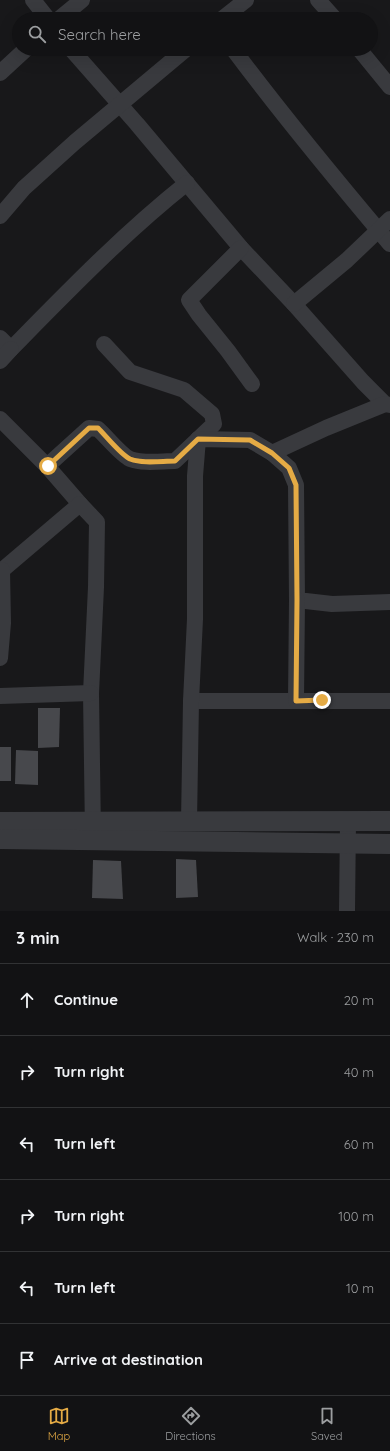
<!DOCTYPE html>
<meta charset="utf-8">
<style>
:root{--surface:#121214;--page:#1f2022;--text:#f1f3f6;--muted:#9c9ea0;--line:#313234;--accent:#e5ab45}
body{margin:0;font-family:Quicksand,sans-serif;background:var(--page);color:var(--text)}
.stop{position:absolute;width:12px;height:12px;margin:-9px;border:3px solid #e5ab45;border-radius:50%;background:#fff}
.stop.end{background:#e5ab45;border-color:#fff;box-shadow:0 1px 4px #0008}
.list{margin:0;padding:0;list-style:none}
h2{display:flex;justify-content:space-between;align-items:center;height:52px;margin:0;padding:0 16px;font-size:17px}
h2 small{font-size:13px;font-weight:400;color:var(--muted)}
.list li{display:grid;grid-template-columns:26px 1fr auto;gap:12px;align-items:center;box-sizing:border-box;height:72px;padding:0 16px;border-top:1px solid var(--line)}
.list b{display:block;font-size:15px;white-space:nowrap}
.list em{font-size:13px;font-style:normal;color:var(--muted)}
.icon{flex:none;width:22px;height:22px;fill:none;stroke:currentColor;stroke-width:2;stroke-linecap:round;stroke-linejoin:round}
.map{position:relative;flex:none;width:390px;height:911px;overflow:hidden}
.search{position:absolute;background:var(--surface);box-shadow:0 4px 16px #0002;left:12px;right:12px;top:12px;height:44px;display:flex;align-items:center;gap:10px;box-sizing:border-box;padding:0 14px;border-radius:22px;color:var(--muted);font-size:15px}
.sheet{height:484px;background:var(--surface)}
nav{display:flex;justify-content:space-around;align-items:center;box-sizing:border-box;height:56px;border-top:1px solid var(--line);background:var(--surface);font-size:11px;color:var(--muted)}
nav a{display:grid;justify-items:center;gap:2px}
nav .on{color:var(--accent)}
.map>svg:first-child{display:block}
.building{fill:#47484c}
.lines{fill:none;stroke-linecap:round;stroke-linejoin:round}
.minor{stroke:#393a3e;stroke-width:16}
.tertiary{stroke:#393a3e;stroke-width:20}
.route{stroke:#e5ab45;stroke-width:5}
</style>
<div class="map">
<svg width="390" height="911" viewBox="0 0 390 911">
<rect width="100%" height="100%" fill="#18181a"/>
<g class="building">
<polygon points="38,708 60,708 59,747 38,748"/>
<rect x="0" y="747" width="11" height="34"/>
<polygon points="16,750 38,751 38,785 15,784"/>
<polygon points="176,859 196,860 198,897 176,898"/>
<polygon points="93,860 121,861 123,899 92,898"/>
</g>
<g class="lines">
<g class="minor">
<polyline points="33,0 48,19"/>
<polyline points="318,0 335,19"/>
<polyline points="59,19 82,0"/>
<polyline points="222,19 246,0"/>
<polyline points="71,49 137,124 241,248 294,304 363,382 385,404 390,405"/>
<path d="M 233,49 C 283,116 336,180 390,244"/>
<polyline points="359,49 390,87"/>
<polyline points="0,73 26,49"/>
<polyline points="0,216 24,188 75,142 186,49"/>
<polyline points="241,248 189,300 199,315 228,351 252,384"/>
<polyline points="294,304 347,260 390,219"/>
<path d="M 0,338 L 11,349 C 68,291 124,233 187,183"/>
<polyline points="0,361 11,349"/>
<polyline points="0,419 47,466"/>
<polyline points="272,453 289,468 296,485 297,600 332,604 390,602"/>
<path d="M 80,504 L 47,466 L 89,428 L 98,429 C 106,436 121,455 130,459 C 144,464 161,461 175,461 L 214,424 L 212,414 L 184,390 L 130,372 L 104,344"/>
<polyline points="0,572 80,504 97,522 96,587 91,693 93,834"/>
<polyline points="0,658 3,623 2,570"/>
<polyline points="0,696 91,693"/>
<polyline points="191,701 390,701"/>
<polyline points="296,701 297,600"/>
<polyline points="189,822 191,701 195,619 195,476 198,439 250,440 272,453 326,428 385,404"/>
<polyline points="347,911 348,821"/>
</g>
<g class="tertiary">
<polyline points="0,822 390,821"/>
<polyline points="0,839 390,844"/>
</g>
</g>
<g class="lines">
<path class="route" d="M 48,466 L 89,428 L 98,428 C 106,436 121,455 130,459 C 144,464 161,461 175,461 L 198,439 L 250,440 L 272,453 L 289,468 L 296,485 L 297,600 L 296,701 L 322,700"/>
</g>
</svg>
<div class="stop" style="left:48px;top:466px"></div>
<div class="stop end" style="left:322px;top:700px"></div>
<div class="search"><svg class="icon" aria-label="search" viewBox="0 0 24 24"><circle cx="10" cy="10" r="6"/><path d="M15 15l6 6"/></svg>Search here</div>
</div>
<section class="sheet">
<h2>3 min<small>Walk · 230 m</small></h2>
<ul class="list">
<li><svg class="icon" aria-label="ahead" viewBox="0 0 24 24"><path d="M12 20V5M6 11l6-6 6 6"/></svg><div><b>Continue</b></div><em>20 m</em></li>
<li><svg class="icon" aria-label="right" viewBox="0 0 24 24"><path d="M7 20v-9h11M14 6l5 5-5 5"/></svg><div><b>Turn right</b></div><em>40 m</em></li>
<li><svg class="icon" aria-label="left" viewBox="0 0 24 24"><path d="M17 20v-9H6M10 6l-5 5 5 5"/></svg><div><b>Turn left</b></div><em>60 m</em></li>
<li><svg class="icon" aria-label="right" viewBox="0 0 24 24"><path d="M7 20v-9h11M14 6l5 5-5 5"/></svg><div><b>Turn right</b></div><em>100 m</em></li>
<li><svg class="icon" aria-label="left" viewBox="0 0 24 24"><path d="M17 20v-9H6M10 6l-5 5 5 5"/></svg><div><b>Turn left</b></div><em>10 m</em></li>
<li><svg class="icon" aria-label="arrive" viewBox="0 0 24 24"><path d="M6 21V4h12l-3 4 3 4H6"/></svg><div><b>Arrive at destination</b></div></li>
</ul>
</section>
<nav>
<a class="on"><svg class="icon" aria-label="map" viewBox="0 0 24 24"><path d="M3 6l6-2 6 2 6-2v14l-6 2-6-2-6 2zM9 4v14M15 6v14"/></svg>Map</a>
<a><svg class="icon" aria-label="directions" viewBox="0 0 24 24"><path d="M12 3l9 9-9 9-9-9zM9 14v-3h6M13 9l2 2-2 2"/></svg>Directions</a>
<a><svg class="icon" aria-label="saved" viewBox="0 0 24 24"><path d="M7 4h10v16l-5-4-5 4z"/></svg>Saved</a>
</nav>
